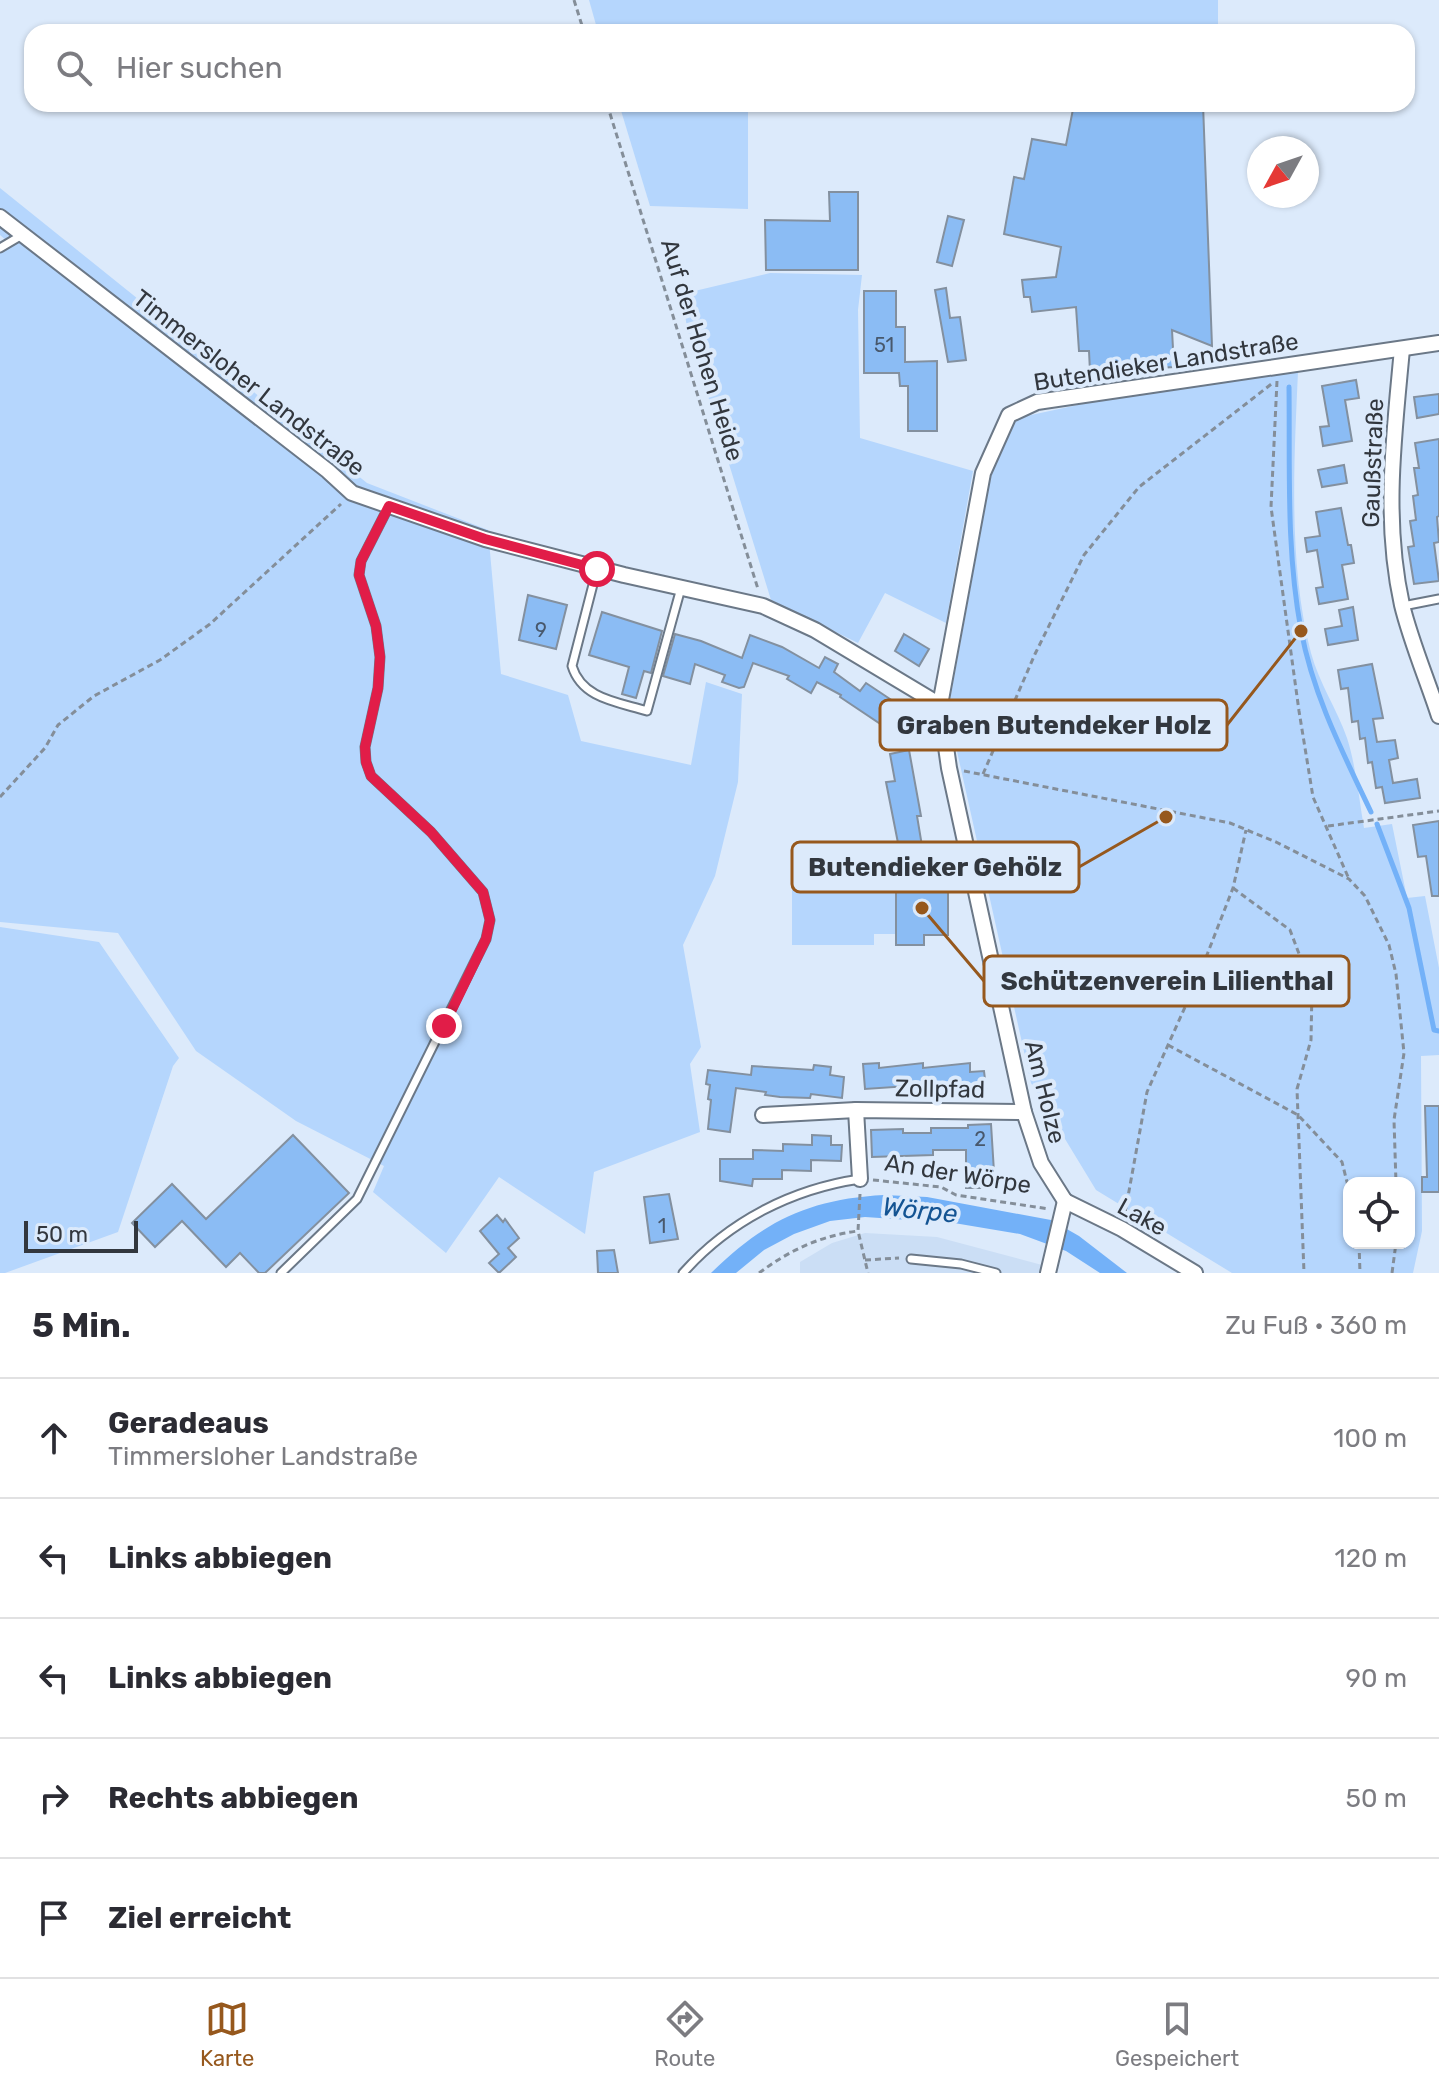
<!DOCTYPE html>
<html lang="de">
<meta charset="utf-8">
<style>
:root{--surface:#fff;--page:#f2f2f3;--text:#2b2b33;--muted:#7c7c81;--line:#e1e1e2;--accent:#96581d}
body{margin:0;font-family:Rubik,sans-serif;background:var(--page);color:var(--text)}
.controls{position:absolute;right:24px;bottom:24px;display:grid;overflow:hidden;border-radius:16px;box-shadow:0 2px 6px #0004}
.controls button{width:72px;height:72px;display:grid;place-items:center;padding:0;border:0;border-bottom:2px solid var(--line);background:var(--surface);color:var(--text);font:40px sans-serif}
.compass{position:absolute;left:1247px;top:136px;width:72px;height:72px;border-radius:50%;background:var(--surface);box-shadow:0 2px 6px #0004;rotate:230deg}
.scale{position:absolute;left:24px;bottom:20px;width:114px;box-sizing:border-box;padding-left:8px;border:4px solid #32373e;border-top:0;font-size:22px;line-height:28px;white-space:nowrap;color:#32373e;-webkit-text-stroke:6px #dceafb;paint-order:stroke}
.stop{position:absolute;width:24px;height:24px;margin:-18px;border:6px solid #e11d48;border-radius:50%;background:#fff}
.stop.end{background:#e11d48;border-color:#fff;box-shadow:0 2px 8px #0008}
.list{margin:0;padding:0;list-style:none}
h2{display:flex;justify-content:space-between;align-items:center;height:104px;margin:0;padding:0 32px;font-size:34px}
h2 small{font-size:26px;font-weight:400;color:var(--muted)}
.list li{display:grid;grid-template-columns:52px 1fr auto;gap:24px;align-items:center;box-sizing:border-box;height:120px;padding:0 32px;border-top:2px solid var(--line)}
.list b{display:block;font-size:30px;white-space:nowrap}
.list p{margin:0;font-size:26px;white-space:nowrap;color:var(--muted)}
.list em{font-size:26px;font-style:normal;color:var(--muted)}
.icon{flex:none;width:44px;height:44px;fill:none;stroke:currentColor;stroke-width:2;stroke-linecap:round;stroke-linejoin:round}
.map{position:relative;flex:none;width:1439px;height:1273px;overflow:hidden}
.search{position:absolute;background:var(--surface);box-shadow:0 2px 6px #0004;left:24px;right:24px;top:24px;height:88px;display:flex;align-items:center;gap:20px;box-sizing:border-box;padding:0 28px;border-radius:24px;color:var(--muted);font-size:30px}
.sheet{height:704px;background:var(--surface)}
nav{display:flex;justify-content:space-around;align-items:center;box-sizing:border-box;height:112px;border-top:2px solid var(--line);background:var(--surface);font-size:22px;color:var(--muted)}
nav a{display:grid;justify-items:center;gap:4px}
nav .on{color:var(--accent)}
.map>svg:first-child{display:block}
.built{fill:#cbdef5}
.green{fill:#b5d6fd;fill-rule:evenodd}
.water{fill:#73b1f8}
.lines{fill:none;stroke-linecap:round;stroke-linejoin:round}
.stream{stroke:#73b1f8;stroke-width:5}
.building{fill:#8bbcf4;stroke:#83909f;stroke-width:2}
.lane-casing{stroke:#6b7887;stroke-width:11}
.street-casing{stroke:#6b7887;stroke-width:18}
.path{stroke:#848e99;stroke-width:3;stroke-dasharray:6 4;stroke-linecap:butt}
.lane{stroke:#fff;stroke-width:7}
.street{stroke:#fff;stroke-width:14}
.route{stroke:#e11d48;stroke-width:10}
.labels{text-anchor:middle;stroke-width:8;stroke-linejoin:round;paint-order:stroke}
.number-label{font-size:20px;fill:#48586c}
.street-label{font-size:24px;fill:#32373e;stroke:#dceafb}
.water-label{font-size:26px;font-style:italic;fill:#145493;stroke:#dceafb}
.leader{fill:none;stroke:#96581d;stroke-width:3}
.callout-dot{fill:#96581d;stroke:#dceafb;stroke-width:3}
.callout{fill:#dceafb;stroke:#96581d;stroke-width:3}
.callout-label{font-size:26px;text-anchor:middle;font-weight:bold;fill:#32373e}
</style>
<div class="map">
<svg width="1439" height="1273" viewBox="0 0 1439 1273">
<rect width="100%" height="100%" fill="#dceafb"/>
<polygon class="built" points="865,1233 937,1237 1042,1265 1040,1273 800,1273 800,1262 832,1243"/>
<g class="green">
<polygon points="589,0 1218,0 1218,32 598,32"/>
<polygon points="619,104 748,104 748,209 650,206"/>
<polygon points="0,188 367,483 488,530 501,674 568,695 581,741 691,765 706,682 742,694 738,782 715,876 683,945 701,1047 690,1064 700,1132 594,1172 585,1234 499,1177 446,1253 373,1192 384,1166 296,1121 196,1051 118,933 0,922 0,253 13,246 0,235"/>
<polygon points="770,273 862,275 858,310 860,438 973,471 946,623 885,593 858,643 771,600 687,328 682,294"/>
<path d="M 1298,372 C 1294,462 1288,565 1311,653 C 1319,683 1337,709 1347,738 C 1356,766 1359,799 1364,828 L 1392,824 L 1407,898 L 1425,896 L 1439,968 L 1439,1055 L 1421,1056 L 1422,1231 L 1413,1273 L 1232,1273 L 1096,1190 L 1031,1083 L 948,711 L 991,476 L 1017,418 L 1143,391 ZM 1349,1183 L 1409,1183 L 1409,1243 L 1349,1243 Z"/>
<polygon points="792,882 896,882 896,934 874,934 874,945 792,945"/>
<polygon points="0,927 99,942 179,1058 173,1066 118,1232 5,1273 0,1273"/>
</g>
<path class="water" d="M 884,1195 L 927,1197 L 1051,1220 L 1079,1236 L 1127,1273 L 1100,1273 L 1066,1251 L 1020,1234 L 954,1223 L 865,1217 L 830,1221 L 794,1234 L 764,1250 L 736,1273 L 711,1273 C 764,1221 809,1199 884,1195 Z"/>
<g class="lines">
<g class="stream">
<path d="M 1289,387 C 1290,467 1286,550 1301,630 C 1313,695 1343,753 1371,812"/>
<polyline points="1377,824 1409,908 1434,1030 1439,1031"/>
</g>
</g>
<g class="building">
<polygon points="1074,104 1203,104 1212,346 1172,330 1174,367 1090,372 1089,351 1079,351 1076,307 1032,312 1030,297 1024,297 1022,280 1056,277 1061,247 1004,234 1014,177 1024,179 1032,139 1066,145"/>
<polygon points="829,192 858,192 858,270 766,270 765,220 830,221"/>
<polygon points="948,216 964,220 952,266 937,262"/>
<polygon points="946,288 950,318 960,317 966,360 948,362 935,290"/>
<polygon points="864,291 896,291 896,327 905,327 905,362 937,361 937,431 908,431 908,386 900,386 899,373 864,373"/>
<polygon points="1356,380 1359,398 1345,400 1352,441 1323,446 1320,427 1329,426 1322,386"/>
<polygon points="1439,394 1439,414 1417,418 1414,397"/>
<polygon points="1439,439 1439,516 1437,517 1439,542 1434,543 1439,581 1414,584 1408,547 1414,546 1410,521 1416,520 1413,496 1418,495 1414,468 1419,468 1415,443"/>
<polygon points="1344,465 1347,483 1322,487 1318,470"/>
<polygon points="1341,508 1348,545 1351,545 1354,563 1342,565 1348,599 1319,604 1316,588 1323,587 1317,550 1307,552 1305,538 1320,536 1316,512"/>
<polygon points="528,595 567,605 556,649 519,640"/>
<polygon points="1353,607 1358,640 1328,645 1325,629 1342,626 1339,610"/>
<polygon points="602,612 662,631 651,673 644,671 636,698 622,694 629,667 589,655"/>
<polygon points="675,634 701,641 742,658 750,635 782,647 819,668 825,657 838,664 834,672 860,691 866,683 896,703 882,725 840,697 841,695 817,682 811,693 787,679 789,676 753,663 744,687 739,688 722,682 725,675 695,664 690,684 663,676"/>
<polygon points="904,634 929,649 919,666 895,651"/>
<polygon points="1372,664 1383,718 1373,719 1377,742 1395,740 1398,758 1389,760 1393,783 1417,779 1420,798 1385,803 1382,787 1376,788 1372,762 1368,763 1365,738 1360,739 1358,721 1352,722 1348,688 1341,689 1338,670"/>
<polygon points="909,750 921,816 917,816 922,846 926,846 933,882 948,881 948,935 924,935 924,945 896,945 896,882 910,882 905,855 876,859 874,847 898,843 886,782 895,781 890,754"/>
<polygon points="1439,821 1439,896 1432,896 1426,856 1418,857 1413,825"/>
<polygon points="879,1063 879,1068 923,1063 923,1068 970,1063 970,1072 984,1071 986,1088 910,1091 909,1086 865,1089 863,1064"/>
<polygon points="814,1065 831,1067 830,1075 844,1077 842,1098 811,1094 810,1098 780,1097 765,1095 766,1092 736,1088 730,1132 708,1129 711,1100 708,1099 710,1085 706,1084 708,1070 751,1075 752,1066 813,1070"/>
<polygon points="1425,1106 1439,1106 1439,1192 1422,1192 1422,1177 1427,1177"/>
<polygon points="991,1124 995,1188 966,1188 966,1150 933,1150 933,1155 872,1157 871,1130 903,1129 903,1133 931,1133 931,1128 968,1128 968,1125"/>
<polygon points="293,1135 349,1193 265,1273 259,1273 240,1253 226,1267 182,1221 155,1247 132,1223 172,1184 206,1219"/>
<polygon points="812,1135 831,1136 831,1145 842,1145 841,1161 811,1160 811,1171 782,1170 782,1179 753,1179 752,1186 720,1181 720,1159 753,1159 753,1150 783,1151 783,1144 812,1145"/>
<polygon points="669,1194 678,1239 650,1243 644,1197"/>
<polygon points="497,1215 503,1222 505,1219 519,1238 508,1248 516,1257 499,1273 489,1263 499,1254 480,1231"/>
<polygon points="614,1250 618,1273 598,1273 597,1251"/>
</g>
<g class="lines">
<defs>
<g id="lane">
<polyline points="0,248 22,235"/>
<path d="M 597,569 L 572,666 C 582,699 618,702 647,711 L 681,588"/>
<polyline points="1403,606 1439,599"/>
<polyline points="911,1259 961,1264 996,1273"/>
<polyline points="281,1273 357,1199 486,939 490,920 483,892 431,832 371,776 366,762 365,747 378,688 380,657 376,626 359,575 361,561 389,506"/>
<path d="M 683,1273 C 729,1221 792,1189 860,1179"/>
</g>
<g id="street">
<polyline points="0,217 328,471 352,493 485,539 624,575 763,606 815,630 940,705"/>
<path d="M 1402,349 C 1394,436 1383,519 1402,605 C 1411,642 1427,679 1439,716"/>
<polyline points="856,1110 860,1179"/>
<polyline points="763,1115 856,1110 1024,1112"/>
<polyline points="1065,1201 1041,1163 1024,1112 949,768 940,705 983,473 1009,415 1037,402 1439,343"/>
<polyline points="1065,1201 1122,1229 1195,1273"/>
<polyline points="1048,1273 1065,1201"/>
</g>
</defs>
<use href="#lane" class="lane-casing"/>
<use href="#street" class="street-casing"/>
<g class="path">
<polyline points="574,0 584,32"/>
<polyline points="607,104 758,589"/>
<polyline points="1277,381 1271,507 1299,711 1313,797 1349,879"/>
<polyline points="964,771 1230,823 1276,842 1349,879 1365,896 1389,945 1396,974 1404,1053 1394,1120 1396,1183"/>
<polyline points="983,774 1035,654 1084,555 1139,487 1274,382"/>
<polyline points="0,797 45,748 58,725 94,696 160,660 210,624 341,504"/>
<polyline points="1328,826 1439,811"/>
<polyline points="1233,888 1290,930 1312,988 1311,1040 1297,1089 1304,1273"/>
<polyline points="1168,1045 1298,1115 1342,1162 1349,1190"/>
<polyline points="873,1180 941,1187 956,1195 1049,1209"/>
<polyline points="860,1194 858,1231 868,1273"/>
<polyline points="1125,1213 1147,1092 1198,978 1233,888 1246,830"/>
<polyline points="1359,1243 1360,1273"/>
<polyline points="865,1260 899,1258"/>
<path d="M 759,1273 C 790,1250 820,1236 858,1231"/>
<polyline points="1392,1273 1396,1243"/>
</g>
<use href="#lane" class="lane"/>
<use href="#street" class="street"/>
</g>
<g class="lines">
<polyline class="route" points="444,1026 486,939 490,920 483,892 431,832 371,776 366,762 365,747 378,688 380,657 376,626 359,575 361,561 389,506 485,539 597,569"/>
</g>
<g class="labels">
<g class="number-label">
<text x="884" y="352">51</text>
<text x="541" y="637">9</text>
<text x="980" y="1146">2</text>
<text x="662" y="1233">1</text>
</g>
<g class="street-label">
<text transform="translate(702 350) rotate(73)" y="8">Auf der Hohen Heide</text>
<text transform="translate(1166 362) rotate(-9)" y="8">Butendieker Landstraße</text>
<text transform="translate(249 383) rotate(38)" y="8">Timmersloher Landstraße</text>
<text transform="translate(1373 463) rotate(-88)" y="8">Gaußstraße</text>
<text transform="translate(940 1089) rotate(1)" y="8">Zollpfad</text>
<text transform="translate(1045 1092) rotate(76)" y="8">Am Holze</text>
<text transform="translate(958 1174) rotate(9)" y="8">An der Wörpe</text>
<text transform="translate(1142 1217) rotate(29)" y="8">Lake</text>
</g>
<g class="water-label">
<text transform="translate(920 1210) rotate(6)" y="9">Wörpe</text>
</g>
</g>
<path class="leader" d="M1301 631L1227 725M1166 817L1079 867M922 908L984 981"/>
<g class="callout-dot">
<circle cx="1301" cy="631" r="8"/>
<circle cx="1166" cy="817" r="8"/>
<circle cx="922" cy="908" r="8"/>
</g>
<g class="callout">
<rect x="880" y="700" width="347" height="50" rx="8"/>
<rect x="792" y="842" width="287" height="50" rx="8"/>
<rect x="984" y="956" width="365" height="50" rx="8"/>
</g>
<g class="callout-label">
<text x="1054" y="734">Graben Butendeker Holz</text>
<text x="935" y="876">Butendieker Gehölz</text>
<text x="1167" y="990">Schützenverein Lilienthal</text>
</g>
</svg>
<div class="controls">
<button><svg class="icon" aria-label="locate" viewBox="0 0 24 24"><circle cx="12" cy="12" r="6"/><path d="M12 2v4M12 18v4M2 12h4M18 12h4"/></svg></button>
</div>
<svg class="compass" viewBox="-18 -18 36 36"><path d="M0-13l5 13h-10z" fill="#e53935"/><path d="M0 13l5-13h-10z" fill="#7c7c81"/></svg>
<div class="scale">50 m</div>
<div class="stop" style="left:597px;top:569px"></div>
<div class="stop end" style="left:444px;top:1026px"></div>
<div class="search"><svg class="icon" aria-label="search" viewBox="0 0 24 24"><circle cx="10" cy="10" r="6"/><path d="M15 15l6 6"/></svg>Hier suchen</div>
</div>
<section class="sheet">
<h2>5 Min.<small>Zu Fuß · 360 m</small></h2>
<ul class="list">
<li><svg class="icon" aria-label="ahead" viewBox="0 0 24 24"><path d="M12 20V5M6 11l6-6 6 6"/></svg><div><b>Geradeaus</b><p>Timmersloher Landstraße</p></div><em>100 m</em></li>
<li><svg class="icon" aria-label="left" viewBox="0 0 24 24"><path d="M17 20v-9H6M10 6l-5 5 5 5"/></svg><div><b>Links abbiegen</b></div><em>120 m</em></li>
<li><svg class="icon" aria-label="left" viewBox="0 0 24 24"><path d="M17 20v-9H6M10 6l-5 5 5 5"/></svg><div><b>Links abbiegen</b></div><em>90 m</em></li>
<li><svg class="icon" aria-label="right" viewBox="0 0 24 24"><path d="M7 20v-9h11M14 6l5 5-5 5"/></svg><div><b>Rechts abbiegen</b></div><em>50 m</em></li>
<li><svg class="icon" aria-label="arrive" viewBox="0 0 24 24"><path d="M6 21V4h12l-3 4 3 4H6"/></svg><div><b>Ziel erreicht</b></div></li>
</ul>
</section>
<nav>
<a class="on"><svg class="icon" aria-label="map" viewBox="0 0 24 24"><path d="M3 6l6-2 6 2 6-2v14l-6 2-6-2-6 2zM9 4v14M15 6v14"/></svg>Karte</a>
<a><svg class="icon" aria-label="directions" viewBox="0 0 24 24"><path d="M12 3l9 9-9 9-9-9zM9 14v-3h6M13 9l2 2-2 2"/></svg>Route</a>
<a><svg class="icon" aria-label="saved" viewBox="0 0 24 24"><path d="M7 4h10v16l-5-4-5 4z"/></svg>Gespeichert</a>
</nav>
